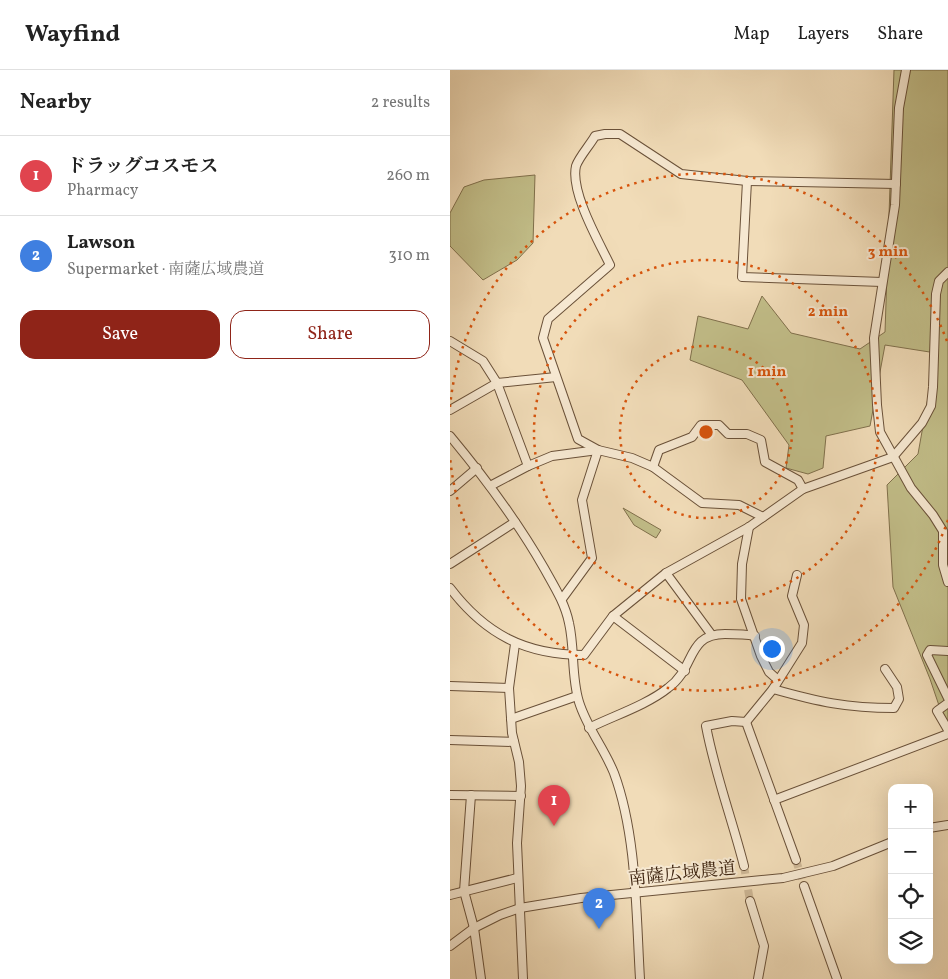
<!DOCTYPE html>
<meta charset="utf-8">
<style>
:root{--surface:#fff;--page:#f2f2f2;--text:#222;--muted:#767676;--line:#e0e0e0;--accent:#8f2418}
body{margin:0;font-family:Vollkorn,"Noto Serif JP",serif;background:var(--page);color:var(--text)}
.controls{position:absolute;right:15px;bottom:15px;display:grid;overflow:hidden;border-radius:10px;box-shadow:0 5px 20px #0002}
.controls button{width:45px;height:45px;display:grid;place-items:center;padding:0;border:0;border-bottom:1px solid var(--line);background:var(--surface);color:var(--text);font:25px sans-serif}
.you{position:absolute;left:321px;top:578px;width:18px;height:18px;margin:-12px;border:4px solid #fff;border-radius:50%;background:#1a73e8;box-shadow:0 0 0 8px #1a73e833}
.badge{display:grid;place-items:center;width:32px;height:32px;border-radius:50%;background:var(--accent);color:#fff;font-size:16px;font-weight:700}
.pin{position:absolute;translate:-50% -41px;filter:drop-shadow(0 1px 2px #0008)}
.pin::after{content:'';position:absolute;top:26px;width:18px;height:15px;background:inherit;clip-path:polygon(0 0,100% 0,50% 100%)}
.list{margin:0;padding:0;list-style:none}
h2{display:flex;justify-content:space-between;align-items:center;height:65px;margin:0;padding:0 20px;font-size:21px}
h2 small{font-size:16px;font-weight:400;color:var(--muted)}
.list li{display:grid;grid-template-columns:32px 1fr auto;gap:15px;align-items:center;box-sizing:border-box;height:80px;padding:0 20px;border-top:1px solid var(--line)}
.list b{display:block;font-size:19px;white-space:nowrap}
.list p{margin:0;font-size:16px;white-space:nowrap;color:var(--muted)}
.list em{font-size:16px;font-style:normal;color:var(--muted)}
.actions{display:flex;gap:10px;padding:15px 20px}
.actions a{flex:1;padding:11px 0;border:1px solid var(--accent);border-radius:15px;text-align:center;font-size:18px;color:var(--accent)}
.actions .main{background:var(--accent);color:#fff}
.icon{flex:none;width:28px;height:28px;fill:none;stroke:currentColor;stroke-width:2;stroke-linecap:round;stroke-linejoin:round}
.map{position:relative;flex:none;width:498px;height:909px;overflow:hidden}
header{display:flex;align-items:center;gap:30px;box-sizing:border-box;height:70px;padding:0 25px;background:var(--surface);border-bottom:1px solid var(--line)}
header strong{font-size:24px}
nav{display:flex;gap:28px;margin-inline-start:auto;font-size:18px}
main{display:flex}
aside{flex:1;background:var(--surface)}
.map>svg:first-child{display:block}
.green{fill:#c2be89;stroke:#80704c}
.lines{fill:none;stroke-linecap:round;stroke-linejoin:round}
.minor-tunnel{stroke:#cdb796;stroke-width:8;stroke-dasharray:8 4;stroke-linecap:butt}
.minor-casing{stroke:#6a5139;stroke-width:10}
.minor{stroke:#f6e8d1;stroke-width:8}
.ring{fill:none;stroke:#d7540c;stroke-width:2.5;stroke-dasharray:2.5 5}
.labels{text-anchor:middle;stroke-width:4;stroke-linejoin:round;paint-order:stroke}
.street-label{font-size:18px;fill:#3d230f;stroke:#f6e8d1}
.centre{fill:#d7540c;stroke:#f6e8d1;stroke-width:2.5}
.ring-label{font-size:15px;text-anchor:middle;font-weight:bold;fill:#d7540c;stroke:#f6e8d1;stroke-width:4;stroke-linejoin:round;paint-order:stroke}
</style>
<header>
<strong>Wayfind</strong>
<nav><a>Map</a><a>Layers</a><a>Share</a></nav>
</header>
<main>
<aside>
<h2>Nearby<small>2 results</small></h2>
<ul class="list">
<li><span class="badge" style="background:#e0444e">1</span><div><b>ドラッグコスモス</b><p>Pharmacy</p></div><em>260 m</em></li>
<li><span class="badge" style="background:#3f7fe0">2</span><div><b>Lawson</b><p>Supermarket · 南薩広域農道</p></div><em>310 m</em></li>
</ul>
<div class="actions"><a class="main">Save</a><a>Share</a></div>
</aside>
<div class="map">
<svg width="498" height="909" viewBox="0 0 498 909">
<rect width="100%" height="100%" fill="#f1dcb8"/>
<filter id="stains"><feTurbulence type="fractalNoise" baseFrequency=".004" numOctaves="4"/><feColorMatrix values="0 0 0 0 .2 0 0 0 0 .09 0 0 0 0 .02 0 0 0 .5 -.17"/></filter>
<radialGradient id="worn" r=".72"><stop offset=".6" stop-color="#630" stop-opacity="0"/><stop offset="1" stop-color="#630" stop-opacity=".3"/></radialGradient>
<g class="green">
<polygon points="444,0 498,0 498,662 480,609 443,517 437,415 468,384 486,283 435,275 420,356 376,366 373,398 358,404 336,398 339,375 292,310 240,290 248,246 298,259 312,226 341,263 410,279 435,262"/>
<polygon points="85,105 83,173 67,190 33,210 0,176 0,143 14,117 34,110"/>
<polygon points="173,438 211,460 206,468 184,455"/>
</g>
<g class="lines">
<g class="minor-tunnel">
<polyline points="346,790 354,816"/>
<polyline points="294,796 300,831"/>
</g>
<defs>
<g id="minor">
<polyline points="456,0 449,38 445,135 424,268 427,335 430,362 461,418 483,445 493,461 493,495 498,512"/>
<polyline points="297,111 292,207 432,212"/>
<polyline points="0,271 33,291 47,313 78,396 40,416"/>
<polyline points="0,340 47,313 106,307"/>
<path d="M 0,366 C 35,408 67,451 94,498 C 104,516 115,533 119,553 C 125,579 121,606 129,632 C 137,658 154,678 164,703 C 187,765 186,843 190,909"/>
<polyline points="78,396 102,386 148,380"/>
<polyline points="203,397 209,380 242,367 251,355 269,355 278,364 297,364 311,370 315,392 348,410 353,419"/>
<polyline points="0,421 27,398"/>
<path d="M 313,447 L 289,435 L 252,433 L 203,397 L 182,388 L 148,380 L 128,369 L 93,268 L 98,249 L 160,195 C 149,172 120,122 126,96 C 129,87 140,75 145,66 L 155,64 L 170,64 L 231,104 L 297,111 L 446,114"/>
<polyline points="299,457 292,494 291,529 311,586 319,602 328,610"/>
<polyline points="0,494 65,452"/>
<polyline points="216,503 261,564"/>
<path d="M 0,518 C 35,564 75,585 134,585 L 163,546 L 216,503 L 299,457 L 353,419 L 443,387 L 472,353 L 481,336 L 483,317 L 486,224 L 489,211 L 498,202"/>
<polyline points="112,529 142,488 132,430 148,380"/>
<polyline points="163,546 235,601"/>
<polyline points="65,574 59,618 62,663 69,692 71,716 67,773 73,909"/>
<polyline points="498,581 480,580 477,585 498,628"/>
<polyline points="0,616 59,618"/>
<path d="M 323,619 C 369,632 397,638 444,638 L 449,629 L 447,617 L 435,599"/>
<polyline points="498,633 487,641 498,660"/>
<polyline points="61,649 127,626"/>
<polyline points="296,652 323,619 352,573 354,555 342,526 347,505"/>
<polyline points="296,652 346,790"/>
<path d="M 139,658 C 163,646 197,635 218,618 C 246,598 236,564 275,564 C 286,564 295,564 305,566"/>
<polyline points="0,670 64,672"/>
<polyline points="0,725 71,726"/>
<polyline points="21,725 14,821 24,858 31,909"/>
<polyline points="324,730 498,664"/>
<polyline points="479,758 498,755"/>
<path d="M 294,796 C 282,749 265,704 256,656 L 282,651 L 296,652"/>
<polyline points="354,816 387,909"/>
<polyline points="0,825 67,808"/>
<polyline points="300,831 314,876 308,909"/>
<polyline points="0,876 24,858 50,845 70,838 131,828 333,808 383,796 442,772"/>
</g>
</defs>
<use href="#minor" class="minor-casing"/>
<use href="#minor" class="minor"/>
</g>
<g class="ring">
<circle cx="256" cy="362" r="86"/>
<circle cx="256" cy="362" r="172"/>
<path d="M498 450A257 257 0 0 1 0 387M0 337A257 257 0 0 1 498 274"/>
</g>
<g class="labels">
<g class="street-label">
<text transform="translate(232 803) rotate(-6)" y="6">南薩広域農道</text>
</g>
</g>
<circle cx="256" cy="362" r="8" class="centre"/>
<g class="ring-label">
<text x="438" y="186">3 min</text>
<text x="378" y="246">2 min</text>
<text x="317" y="306">1 min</text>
</g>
<rect width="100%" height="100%" filter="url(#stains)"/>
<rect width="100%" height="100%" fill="url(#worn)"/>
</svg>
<div class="controls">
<button>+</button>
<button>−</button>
<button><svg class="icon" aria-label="locate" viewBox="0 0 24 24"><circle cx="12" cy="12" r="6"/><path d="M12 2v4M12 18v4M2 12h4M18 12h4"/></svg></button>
<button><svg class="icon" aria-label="layers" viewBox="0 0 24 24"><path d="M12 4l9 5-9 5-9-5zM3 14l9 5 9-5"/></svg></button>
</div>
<div class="you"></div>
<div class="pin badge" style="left:104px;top:756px;background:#e0444e">1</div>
<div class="pin badge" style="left:149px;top:859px;background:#3f7fe0">2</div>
</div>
</main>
